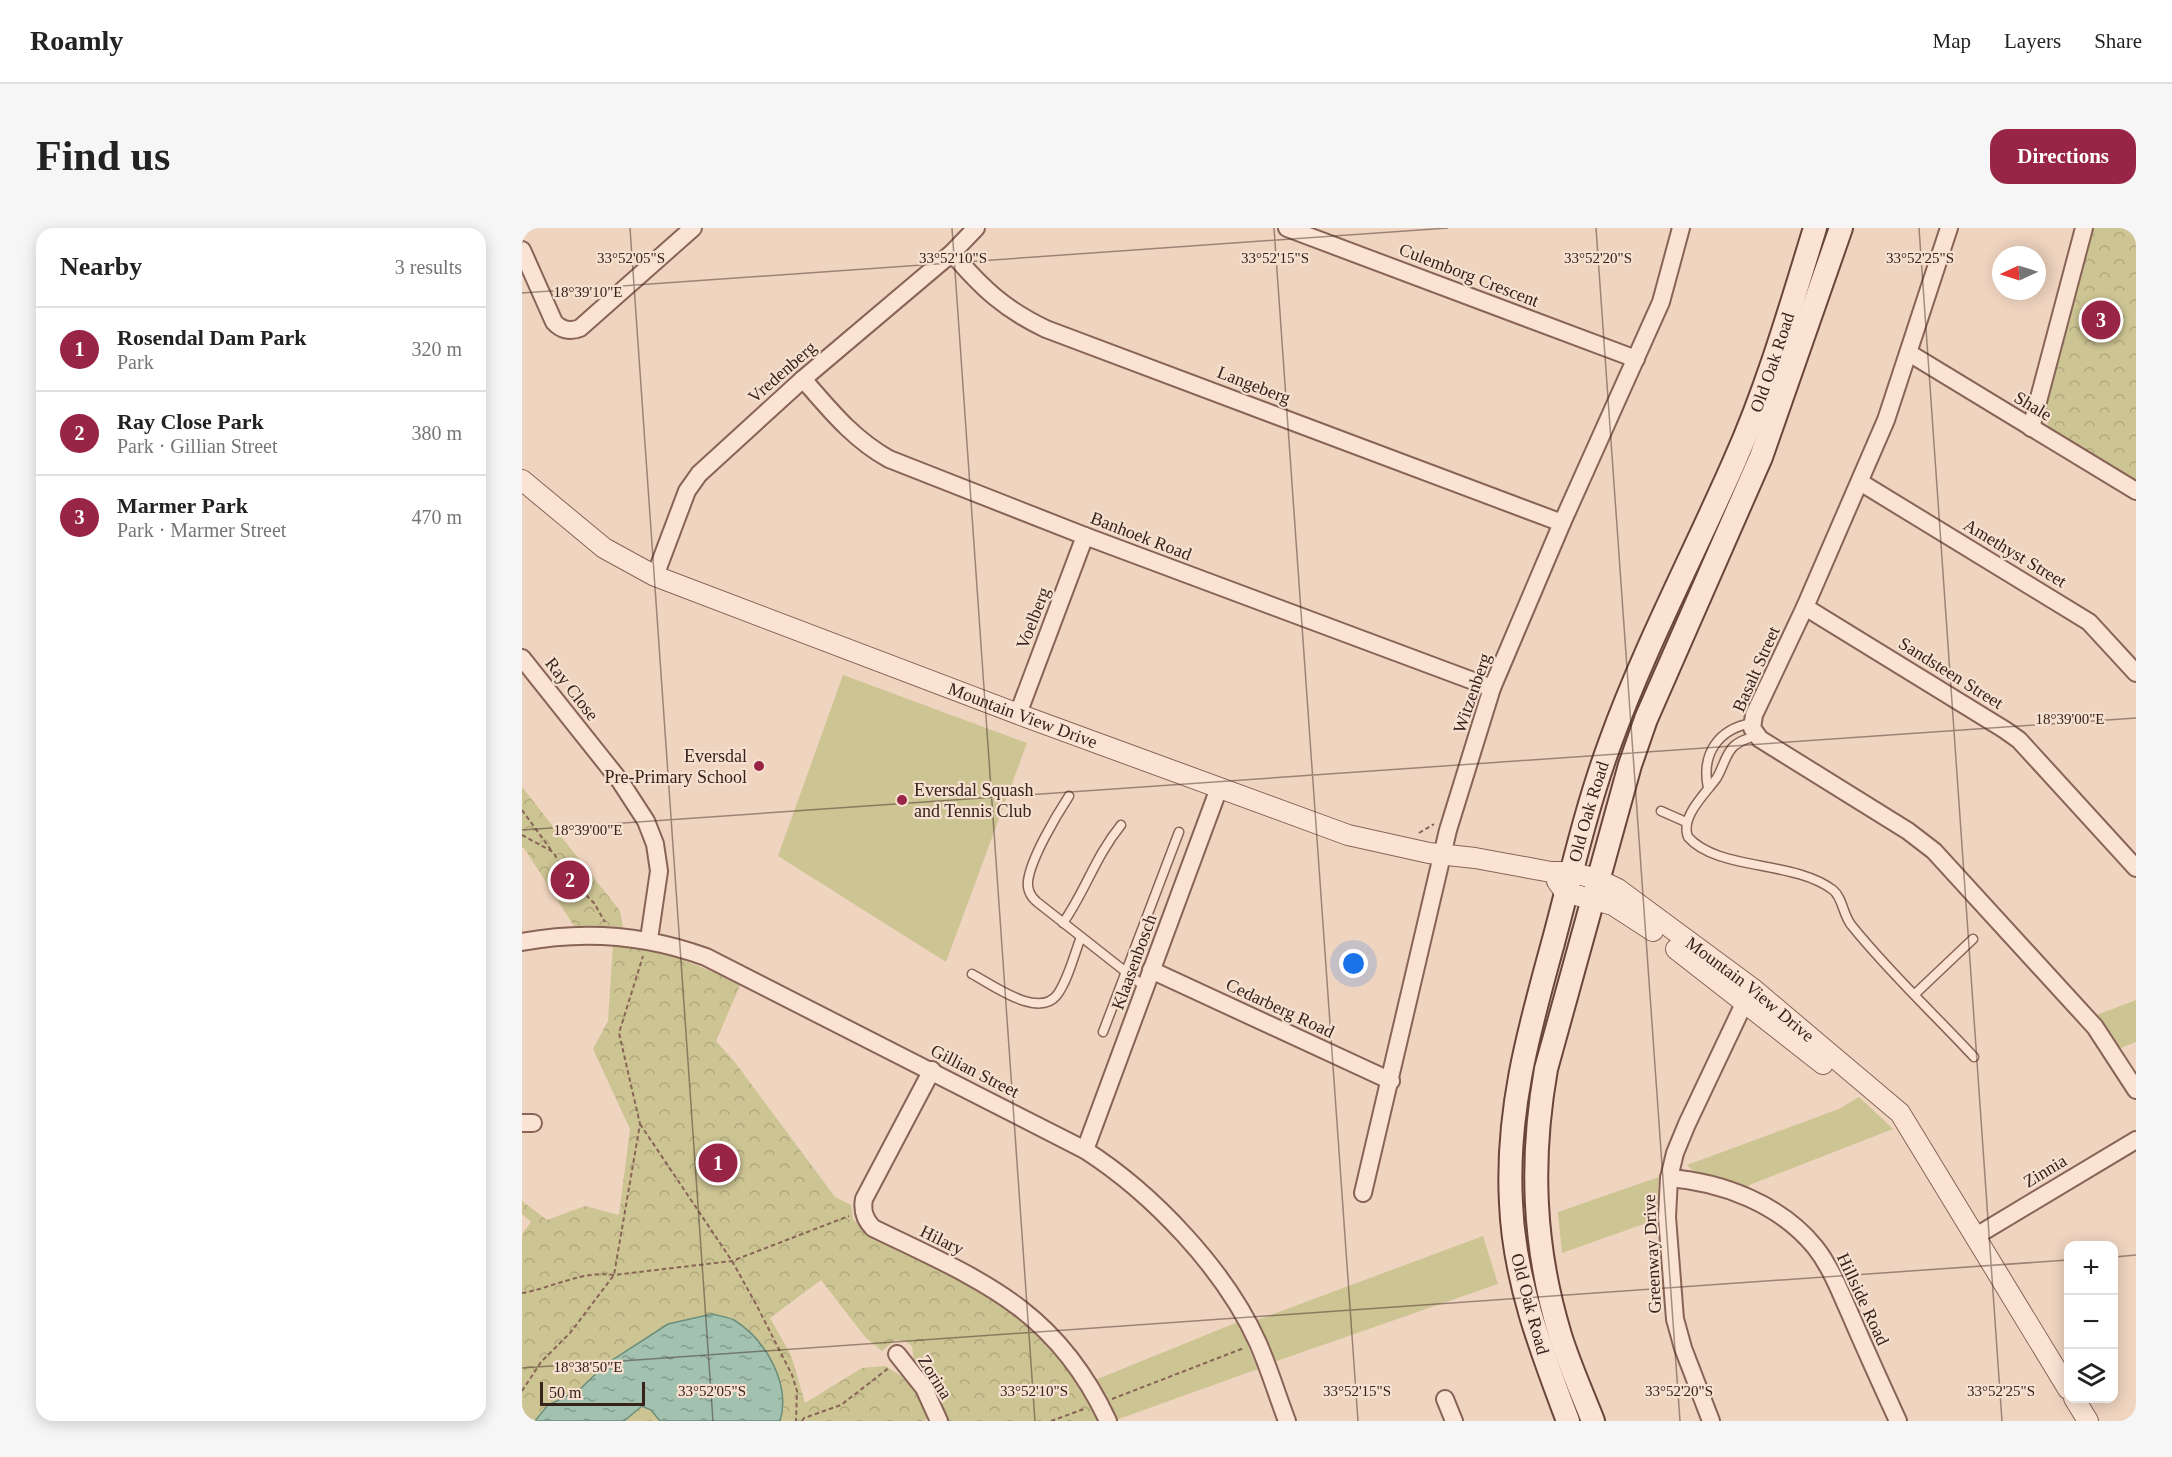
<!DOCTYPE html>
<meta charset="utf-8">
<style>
:root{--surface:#fff;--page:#f6f6f6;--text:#222;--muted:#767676;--line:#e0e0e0;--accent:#992546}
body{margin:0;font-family:Georgia,serif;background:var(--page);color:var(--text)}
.controls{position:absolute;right:18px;bottom:18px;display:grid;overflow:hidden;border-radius:12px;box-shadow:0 3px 15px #0003}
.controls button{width:54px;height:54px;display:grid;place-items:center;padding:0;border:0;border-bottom:2px solid var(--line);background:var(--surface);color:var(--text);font:30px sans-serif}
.compass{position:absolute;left:1470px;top:18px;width:54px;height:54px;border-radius:50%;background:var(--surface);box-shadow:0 3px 15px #0003;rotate:266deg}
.scale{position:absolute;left:18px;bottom:15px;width:105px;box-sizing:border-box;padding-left:6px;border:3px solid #37221c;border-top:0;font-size:16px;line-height:21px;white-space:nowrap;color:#37221c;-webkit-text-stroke:4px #f6e0cf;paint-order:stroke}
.you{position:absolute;left:832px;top:736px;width:21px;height:21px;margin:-15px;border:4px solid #fff;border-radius:50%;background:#1a73e8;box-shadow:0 0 0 9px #1a73e833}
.badge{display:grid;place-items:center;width:39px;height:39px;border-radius:50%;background:var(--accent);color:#fff;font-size:20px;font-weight:700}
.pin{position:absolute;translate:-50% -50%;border:3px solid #fff;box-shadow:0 2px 6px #0006}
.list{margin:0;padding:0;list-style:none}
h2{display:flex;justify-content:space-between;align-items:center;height:78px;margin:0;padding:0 24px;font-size:26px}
h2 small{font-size:20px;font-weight:400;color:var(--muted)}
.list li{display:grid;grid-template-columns:39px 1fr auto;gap:18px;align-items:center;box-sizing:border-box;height:84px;padding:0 24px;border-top:2px solid var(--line)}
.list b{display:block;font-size:22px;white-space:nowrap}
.list p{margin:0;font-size:20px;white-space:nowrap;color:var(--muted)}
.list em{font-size:20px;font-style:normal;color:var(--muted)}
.icon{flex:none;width:33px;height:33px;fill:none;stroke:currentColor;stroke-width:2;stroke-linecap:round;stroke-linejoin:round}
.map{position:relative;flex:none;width:1614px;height:1193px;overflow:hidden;border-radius:18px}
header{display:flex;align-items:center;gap:36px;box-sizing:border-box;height:84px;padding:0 30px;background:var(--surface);border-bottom:2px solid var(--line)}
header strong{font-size:28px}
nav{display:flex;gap:33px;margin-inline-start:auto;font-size:21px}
.intro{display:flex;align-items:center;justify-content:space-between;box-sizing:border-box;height:144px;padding:0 36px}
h1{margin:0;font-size:42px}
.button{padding:15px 27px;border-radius:18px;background:var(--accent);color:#fff;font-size:21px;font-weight:700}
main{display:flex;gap:36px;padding:0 36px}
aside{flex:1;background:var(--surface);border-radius:18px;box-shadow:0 3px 15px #0003}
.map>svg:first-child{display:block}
.grass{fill:#cdc493}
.park{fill:url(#park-crowns)}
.water{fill:url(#water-ripples);stroke:#6a8f7b;stroke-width:1.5}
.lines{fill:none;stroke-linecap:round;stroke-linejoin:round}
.service-casing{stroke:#886457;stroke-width:11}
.minor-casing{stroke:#886457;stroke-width:20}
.tertiary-casing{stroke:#886457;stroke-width:22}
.secondary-casing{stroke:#6a453a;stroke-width:26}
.path{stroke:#886457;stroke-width:2;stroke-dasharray:4.5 3;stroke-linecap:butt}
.service{stroke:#fae3d3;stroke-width:8}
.minor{stroke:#fae3d3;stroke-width:16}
.tertiary{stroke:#fae3d3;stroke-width:20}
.secondary{stroke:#fae3d3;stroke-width:22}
.ticks{fill:none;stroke:#37221c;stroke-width:1.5;stroke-opacity:0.45}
.poi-dot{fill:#992546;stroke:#f6e0cf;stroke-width:2}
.labels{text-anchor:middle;stroke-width:4.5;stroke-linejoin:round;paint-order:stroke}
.street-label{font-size:18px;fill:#37221c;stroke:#f6e0cf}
.poi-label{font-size:18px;fill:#37221c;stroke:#f6e0cf;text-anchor:end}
.ticks-label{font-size:15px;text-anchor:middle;fill:#37221c;stroke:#f6e0cf;stroke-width:4.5;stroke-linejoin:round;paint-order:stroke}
</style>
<header>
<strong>Roamly</strong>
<nav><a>Map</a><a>Layers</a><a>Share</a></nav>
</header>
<div class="intro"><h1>Find us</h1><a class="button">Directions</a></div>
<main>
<aside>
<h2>Nearby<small>3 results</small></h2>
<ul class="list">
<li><span class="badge">1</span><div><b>Rosendal Dam Park</b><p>Park</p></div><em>320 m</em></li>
<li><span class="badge">2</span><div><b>Ray Close Park</b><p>Park · Gillian Street</p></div><em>380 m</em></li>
<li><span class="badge">3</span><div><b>Marmer Park</b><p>Park · Marmer Street</p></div><em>470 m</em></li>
</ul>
</aside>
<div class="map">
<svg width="1614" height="1193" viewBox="0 0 1614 1193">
<defs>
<pattern id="park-crowns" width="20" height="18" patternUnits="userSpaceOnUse" patternTransform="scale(1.5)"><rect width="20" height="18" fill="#cdc493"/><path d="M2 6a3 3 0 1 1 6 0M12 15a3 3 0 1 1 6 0" fill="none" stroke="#b1a87e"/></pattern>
<pattern id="water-ripples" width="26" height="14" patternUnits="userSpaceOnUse" patternTransform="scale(1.5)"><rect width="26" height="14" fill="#a3c1af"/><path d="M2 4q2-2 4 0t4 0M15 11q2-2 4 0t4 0" fill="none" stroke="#869c8e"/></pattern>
</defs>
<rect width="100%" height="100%" fill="#efd4bf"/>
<g class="grass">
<polygon points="321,447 505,515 424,734 256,628"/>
<polygon points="1614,772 1614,814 1596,821 1572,788"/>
<polygon points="1337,869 1371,901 1227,957 1225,962 1170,942 1165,937 1317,881"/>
<polygon points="1137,949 1133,992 1040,1025 1036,984"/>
<polygon points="961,1008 976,1056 752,1134 735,1092"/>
<polygon points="716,1094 736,1141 594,1192 573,1152"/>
</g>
<g class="park">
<polygon points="1569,0 1614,0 1614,254 1527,200 1520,184"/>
<polygon points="0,559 98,683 101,699 52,698 2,620 0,620"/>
<path d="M 91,716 L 146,726 L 219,755 L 194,813 L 212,833 L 313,969 L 329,977 L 331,991 L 343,1004 C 418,1041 501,1073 550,1145 C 561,1160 569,1177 578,1193 L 423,1193 L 392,1134 L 390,1118 L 383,1113 L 373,1112 L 360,1123 L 344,1110 L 299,1052 L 248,1090 L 269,1127 L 283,1175 L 340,1140 L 363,1138 L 389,1154 L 409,1189 L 401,1193 L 0,1193 L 0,1006 L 9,994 L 0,986 L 0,973 L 25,992 L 63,978 L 97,987 L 108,901 L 71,821 L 86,793 Z"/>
</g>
<path class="water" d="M 190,1086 C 197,1088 206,1089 212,1092 C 244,1112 269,1156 258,1193 L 138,1193 L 129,1182 L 120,1178 L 102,1193 L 13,1193 L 26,1177 L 56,1163 L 84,1136 L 146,1096 Z"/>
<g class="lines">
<defs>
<g id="service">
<path d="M 1234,508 C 1226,510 1219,512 1212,518 C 1203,526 1201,541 1194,551 C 1183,566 1158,589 1166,609 C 1196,643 1272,632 1311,662 C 1321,670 1321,688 1330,698 C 1367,744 1412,786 1452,829"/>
<path d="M 1186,560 C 1179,526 1196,501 1230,495"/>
<path d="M 547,568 C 534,588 509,630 506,653 C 505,662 509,669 515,674 L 623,759"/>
<polyline points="1139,583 1164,594"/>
<path d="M 541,695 C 564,662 573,629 599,597"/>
<path d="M 450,746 C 471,757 516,791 535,767 C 546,752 552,727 559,709"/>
<polyline points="1393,766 1451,711"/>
<polyline points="581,804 657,604"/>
</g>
<g id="minor">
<polyline points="765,0 1114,131"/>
<polyline points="1427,0 1364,192 1283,379 1232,487 1230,500 1238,511 1386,603 1412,623 1573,799 1614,862"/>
<path d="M 0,22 L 32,94 C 39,102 48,104 58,100 L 171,0"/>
<path d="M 430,25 C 460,60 482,81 524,101 L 1040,295"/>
<polyline points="1387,125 1614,263"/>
<path d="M 281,151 C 308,182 331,211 367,231 L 563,308 L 970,460"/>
<polyline points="1509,200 1562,0"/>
<polyline points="1338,254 1567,394 1614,445"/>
<polyline points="133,348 165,263 177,246 281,151 430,25 454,0"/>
<polyline points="1283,379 1483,502 1497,512 1614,640"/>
<polyline points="0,430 98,553 124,593 133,616 137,643 127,711"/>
<polyline points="496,486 563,308"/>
<path d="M 0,714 C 63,702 124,707 184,729 L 563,922 C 630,965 703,1041 736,1115 C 747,1140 755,1167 765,1193"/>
<polyline points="629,742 869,853"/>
<path d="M 410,842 L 342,971 C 340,982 342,991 351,1000 C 456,1051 533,1079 586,1193"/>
<polyline points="0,895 11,895"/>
<polyline points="563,922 697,560"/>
<path d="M 1147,950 C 1200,954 1258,976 1293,1019 C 1309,1039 1318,1064 1329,1088 C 1344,1123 1360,1158 1376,1193"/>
<polyline points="841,965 926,602 970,460 1040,295 1139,74 1159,0"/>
<polyline points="1454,1008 1614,912"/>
<polyline points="375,1126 402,1160 417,1193"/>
<polyline points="923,1171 932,1193"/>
<polyline points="1189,1193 1161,1120 1153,1091 1145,989 1147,950 1153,925 1165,896 1227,765"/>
</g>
<g id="tertiary">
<path id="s1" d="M 0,252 L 82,320 L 133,348 L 496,486 L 826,607 L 907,625 L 953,630 L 1029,644 L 1048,644 L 1075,651 L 1096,661 L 1230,760 L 1378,885 L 1546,1161"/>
<polyline points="1035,653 1043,664 1091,677 1131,703"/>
<polyline points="1154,721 1301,836"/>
<polyline points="1552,1170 1566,1193"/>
</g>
<g id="secondary">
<path id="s2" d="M 1046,1193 C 1019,1122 992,1051 989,975 C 984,883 1007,802 1031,715 C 1049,648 1064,580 1088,515 C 1123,418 1172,326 1213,232 C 1246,158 1269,78 1293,0"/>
<path d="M 1071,1193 C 1060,1165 1047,1136 1038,1107 C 1011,1018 1008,932 1024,841 L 1108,537 L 1124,491 L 1239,229 L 1319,0"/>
</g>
</defs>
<use href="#service" class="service-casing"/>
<use href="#minor" class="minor-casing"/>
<use href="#tertiary" class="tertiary-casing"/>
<use href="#secondary" class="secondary-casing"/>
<g class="path">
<polyline points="0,582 29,622"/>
<polyline points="897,605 912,596"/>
<polyline points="0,607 31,624 47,650 72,675 83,694"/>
<polyline points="118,896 210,1033 235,1078 270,1147 275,1163 274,1193"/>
<path d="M 0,1065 C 30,1060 61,1042 92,1047 L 210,1033 L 327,988"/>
<polyline points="0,1163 19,1134 48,1105 92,1047 118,896 97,805 121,728"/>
<polyline points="590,1171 722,1120"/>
<polyline points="280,1193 282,1190 319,1177 368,1139"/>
<polyline points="529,1193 562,1181"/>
</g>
<use href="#service" class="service"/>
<use href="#minor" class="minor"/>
<use href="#tertiary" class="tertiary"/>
<use href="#secondary" class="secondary"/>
</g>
<path class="ticks" d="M 108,0 L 191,1193M 430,0 L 513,1193M 752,0 L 836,1193M 1074,0 L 1158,1193M 1397,0 L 1480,1193M 0,65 L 926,0M 0,602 L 1614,490M 1592,1029 L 1614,1027M 0,1140 L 1546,1032"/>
<g class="poi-dot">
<circle cx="237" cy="538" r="6"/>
<circle cx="380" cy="572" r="6"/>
</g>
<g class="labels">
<g class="street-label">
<text transform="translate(947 47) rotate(21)" y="6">Culemborg Crescent</text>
<text dy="6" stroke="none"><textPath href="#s2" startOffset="1113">Old Oak Road</textPath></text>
<text transform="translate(260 144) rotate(-41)" y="6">Vredenberg</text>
<text transform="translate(732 157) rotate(21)" y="6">Langeberg</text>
<text transform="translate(1511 178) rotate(31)" y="6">Shale</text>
<text transform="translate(619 308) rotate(21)" y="6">Banhoek Road</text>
<text transform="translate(1493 325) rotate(31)" y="6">Amethyst Street</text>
<text transform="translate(511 390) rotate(-69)" y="6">Voelberg</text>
<text transform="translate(1234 441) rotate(-66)" y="6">Basalt Street</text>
<text transform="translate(1429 445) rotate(32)" y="6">Sandsteen Street</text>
<text transform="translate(50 461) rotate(52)" y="6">Ray Close</text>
<text transform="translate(950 465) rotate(-71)" y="6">Witzenberg</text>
<text dy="6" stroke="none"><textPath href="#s1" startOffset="558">Mountain View Drive</textPath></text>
<text dy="6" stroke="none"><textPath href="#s2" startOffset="627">Old Oak Road</textPath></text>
<text transform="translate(612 734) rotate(-70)" y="6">Klaasenbosch</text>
<text dy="6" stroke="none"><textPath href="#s1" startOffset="1347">Mountain View Drive</textPath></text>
<text transform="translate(758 780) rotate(25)" y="6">Cedarberg Road</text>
<text transform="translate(453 843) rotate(27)" y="6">Gillian Street</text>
<text transform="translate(1523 943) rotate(-31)" y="6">Zinnia</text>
<text transform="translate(420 1012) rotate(26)" y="6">Hilary</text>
<text transform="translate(1130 1026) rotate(-93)" y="6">Greenway Drive</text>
<text transform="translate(1341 1071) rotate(65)" y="6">Hillside Road</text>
<text transform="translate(1008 1076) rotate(75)" y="6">Old Oak Road</text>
<text transform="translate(413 1149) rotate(58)" y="6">Zorina</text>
</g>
<g class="poi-label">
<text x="225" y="534">Eversdal<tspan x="225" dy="21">Pre-Primary School</tspan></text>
<text x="392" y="568" text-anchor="start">Eversdal Squash<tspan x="392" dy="21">and Tennis Club</tspan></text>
</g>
</g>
<g class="ticks-label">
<text x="109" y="35">33°52'05"S</text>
<text x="431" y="35">33°52'10"S</text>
<text x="753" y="35">33°52'15"S</text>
<text x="1076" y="35">33°52'20"S</text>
<text x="1398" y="35">33°52'25"S</text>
<text x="66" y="69">18°39'10"E</text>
<text x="1548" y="496">18°39'00"E</text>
<text x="66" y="607">18°39'00"E</text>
<text x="66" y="1144">18°38'50"E</text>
<text x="190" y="1168">33°52'05"S</text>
<text x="512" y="1168">33°52'10"S</text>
<text x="835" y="1168">33°52'15"S</text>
<text x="1157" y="1168">33°52'20"S</text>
<text x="1479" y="1168">33°52'25"S</text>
</g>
</svg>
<div class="controls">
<button>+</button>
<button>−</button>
<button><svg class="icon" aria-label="layers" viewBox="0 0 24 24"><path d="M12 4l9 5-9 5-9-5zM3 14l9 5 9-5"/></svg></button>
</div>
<svg class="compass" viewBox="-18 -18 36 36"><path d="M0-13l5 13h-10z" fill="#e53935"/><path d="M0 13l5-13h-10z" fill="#767676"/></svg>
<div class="scale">50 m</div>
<div class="you"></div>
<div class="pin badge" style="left:196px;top:935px">1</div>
<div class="pin badge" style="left:48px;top:652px">2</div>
<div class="pin badge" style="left:1579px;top:92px">3</div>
</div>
</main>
